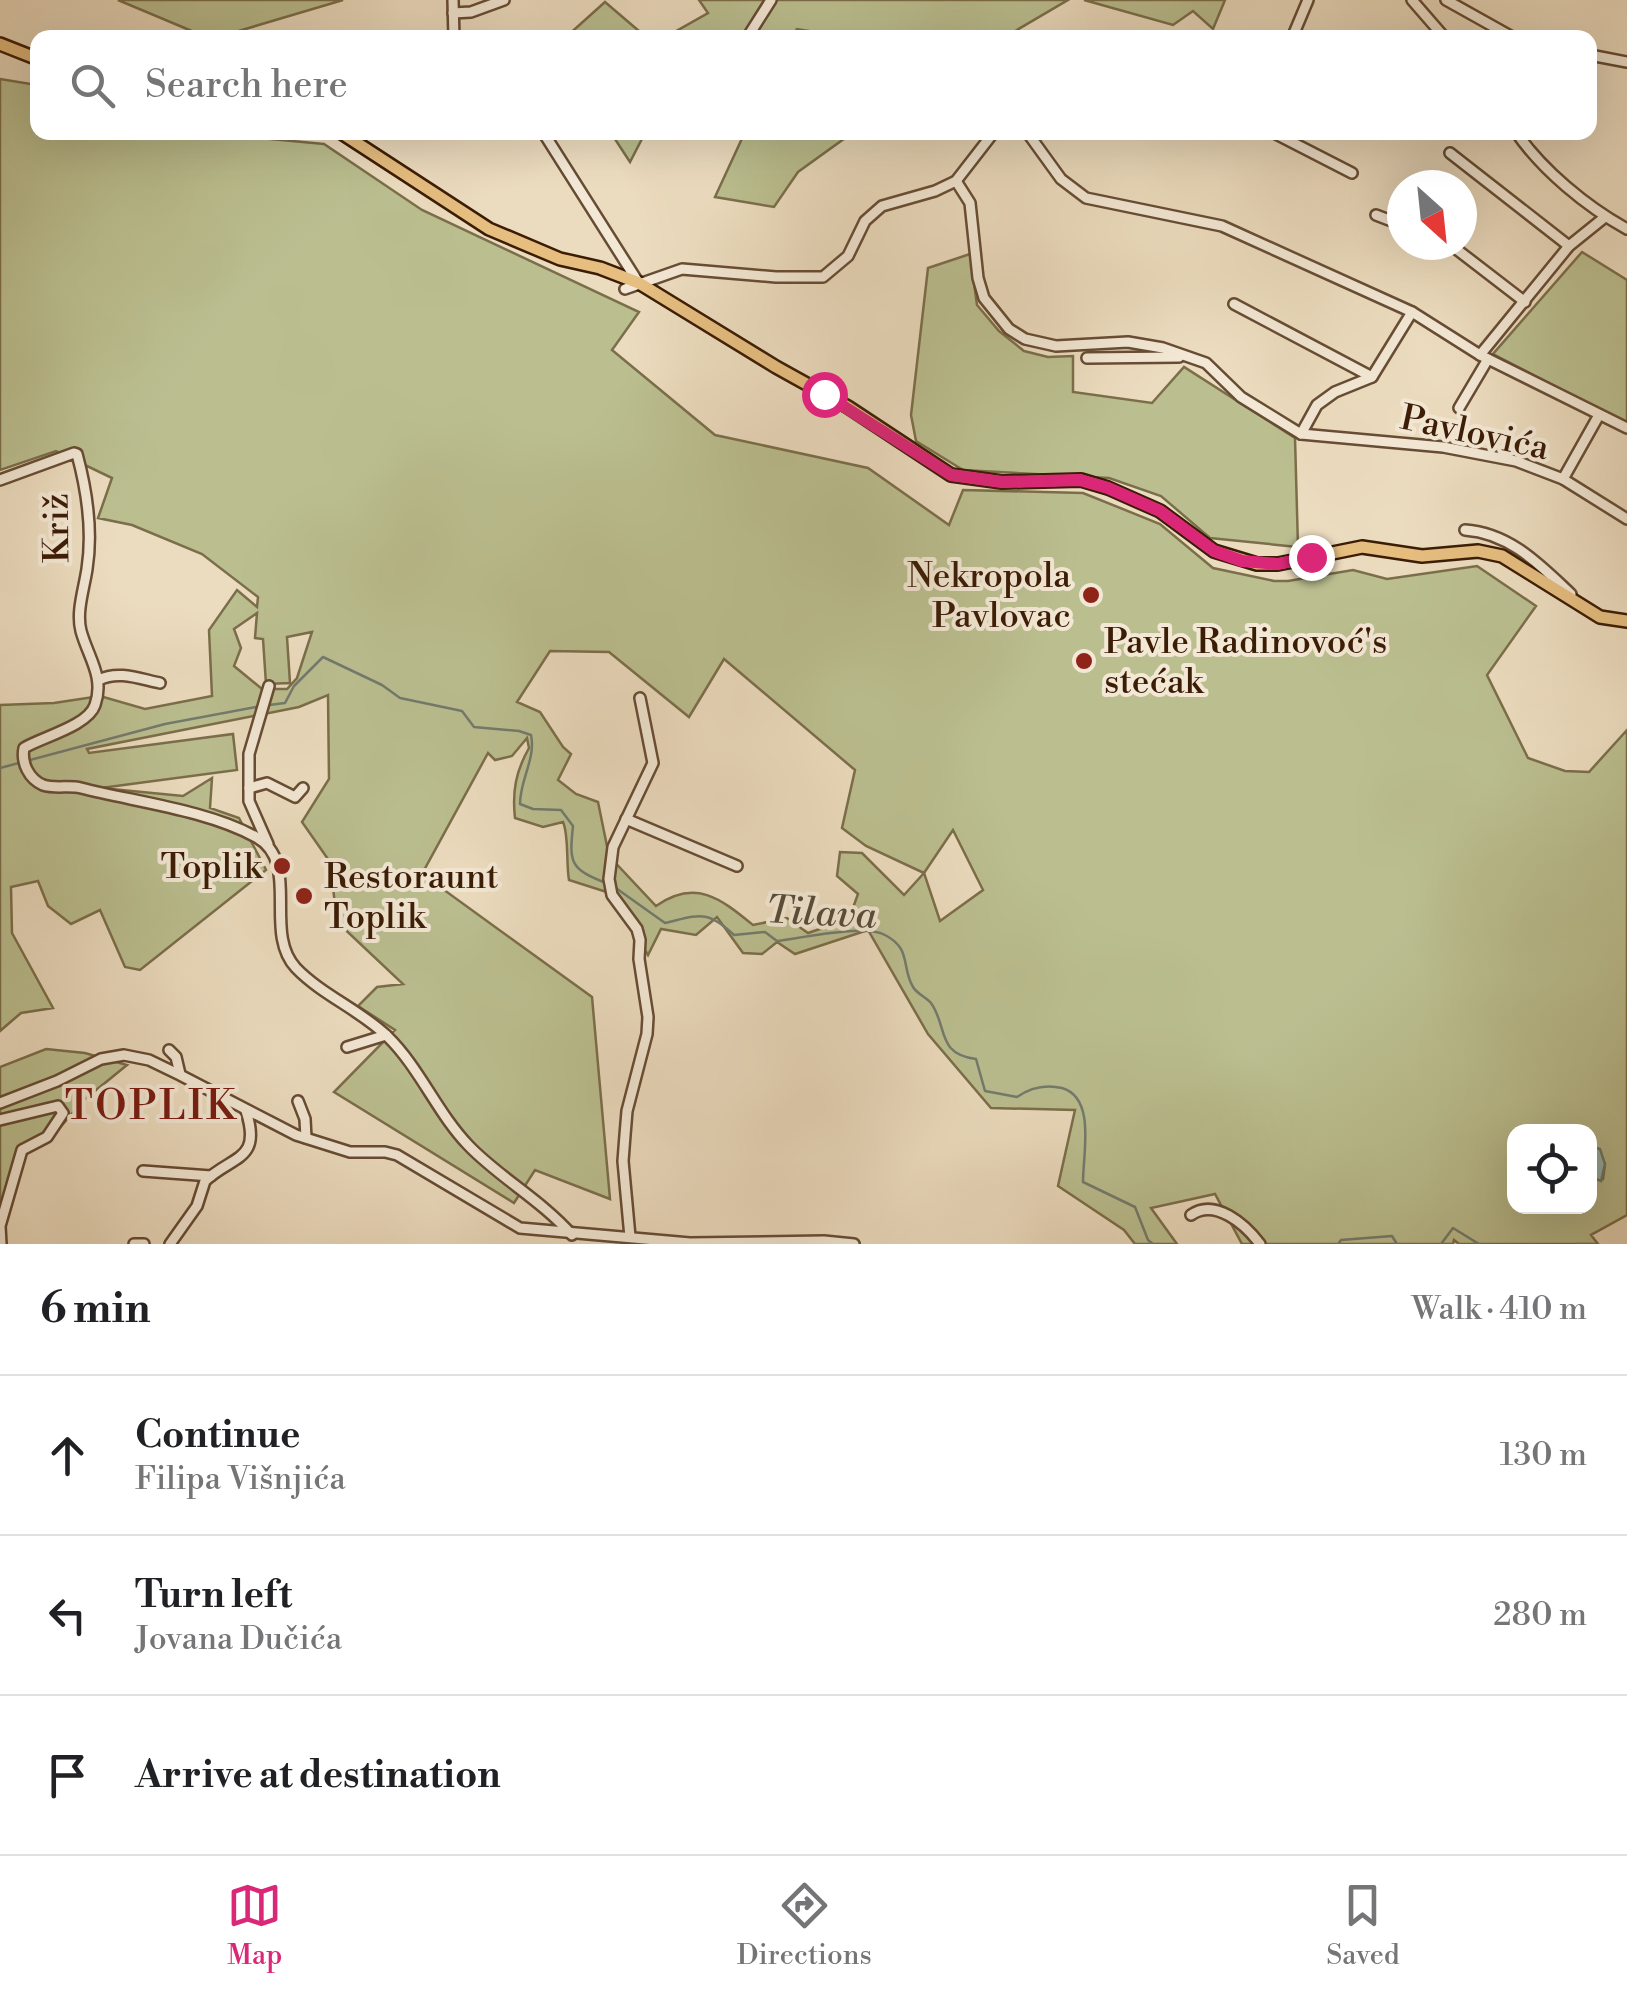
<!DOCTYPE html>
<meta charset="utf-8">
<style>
:root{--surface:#fff;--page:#f6f6f6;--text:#202124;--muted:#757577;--line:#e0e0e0;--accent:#db2777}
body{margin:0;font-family:"Libre Bodoni",serif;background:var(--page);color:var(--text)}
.controls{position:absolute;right:30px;bottom:30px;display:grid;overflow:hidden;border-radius:20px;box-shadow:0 10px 40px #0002}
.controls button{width:90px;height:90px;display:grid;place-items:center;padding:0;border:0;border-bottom:2px solid var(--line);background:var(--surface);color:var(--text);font:50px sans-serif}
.compass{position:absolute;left:1387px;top:170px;width:90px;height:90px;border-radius:50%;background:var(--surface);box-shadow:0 10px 40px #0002;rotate:153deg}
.stop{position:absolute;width:30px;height:30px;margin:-22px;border:8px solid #db2777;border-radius:50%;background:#fff}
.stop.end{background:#db2777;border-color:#fff;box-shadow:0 2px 10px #0008}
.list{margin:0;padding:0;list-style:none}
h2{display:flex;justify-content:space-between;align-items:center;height:130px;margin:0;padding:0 40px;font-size:42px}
h2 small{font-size:32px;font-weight:400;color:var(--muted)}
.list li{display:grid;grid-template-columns:65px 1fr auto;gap:30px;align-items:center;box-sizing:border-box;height:160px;padding:0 40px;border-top:2px solid var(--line)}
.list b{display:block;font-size:38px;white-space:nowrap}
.list p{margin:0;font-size:32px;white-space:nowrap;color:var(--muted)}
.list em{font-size:32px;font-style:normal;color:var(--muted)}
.icon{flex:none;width:55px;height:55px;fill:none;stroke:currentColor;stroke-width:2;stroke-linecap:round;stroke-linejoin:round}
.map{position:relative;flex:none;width:1627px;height:1244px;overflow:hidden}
.search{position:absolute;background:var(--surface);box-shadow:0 10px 40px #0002;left:30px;right:30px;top:30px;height:110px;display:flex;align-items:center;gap:25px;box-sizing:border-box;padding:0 35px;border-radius:20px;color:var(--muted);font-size:38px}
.sheet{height:610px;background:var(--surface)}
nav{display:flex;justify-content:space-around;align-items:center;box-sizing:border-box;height:140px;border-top:2px solid var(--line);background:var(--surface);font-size:28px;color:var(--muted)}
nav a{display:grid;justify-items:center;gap:5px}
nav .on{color:var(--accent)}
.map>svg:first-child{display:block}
.green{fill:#bbbf90;stroke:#7b6e4a;stroke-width:2.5;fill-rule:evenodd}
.water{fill:#99bbb4;stroke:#737b6e;stroke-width:2.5}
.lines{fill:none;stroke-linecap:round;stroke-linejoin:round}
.stream{stroke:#737b6e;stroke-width:2.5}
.minor-casing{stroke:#674c34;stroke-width:14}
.major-casing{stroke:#3b1c05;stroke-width:16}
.minor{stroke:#f3e8d5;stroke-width:9}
.major{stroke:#e6be80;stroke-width:11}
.route{stroke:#db2777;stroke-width:12}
.poi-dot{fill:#8f2418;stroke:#f3e8d5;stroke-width:4}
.labels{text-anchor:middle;stroke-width:8;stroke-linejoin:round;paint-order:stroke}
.street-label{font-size:35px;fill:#3b1c05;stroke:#f3e8d5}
.poi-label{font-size:35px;fill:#3b1c05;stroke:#f3e8d5;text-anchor:end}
.water-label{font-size:38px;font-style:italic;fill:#574c3a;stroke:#f3e8d5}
.quarter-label{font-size:40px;letter-spacing:2.5px;fill:#7a1f14;stroke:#f3e8d5}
</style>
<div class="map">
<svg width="1627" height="1244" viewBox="0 0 1627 1244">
<rect width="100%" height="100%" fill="#ecdcbf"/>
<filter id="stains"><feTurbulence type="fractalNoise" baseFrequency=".002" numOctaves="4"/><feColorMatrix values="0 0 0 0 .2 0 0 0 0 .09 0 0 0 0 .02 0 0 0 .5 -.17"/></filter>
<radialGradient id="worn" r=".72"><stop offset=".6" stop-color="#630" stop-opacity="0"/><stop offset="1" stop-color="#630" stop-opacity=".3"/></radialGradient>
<g class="green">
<polygon points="118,0 343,0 215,38 206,37"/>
<polygon points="699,0 1068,0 1005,37 828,38 828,34 797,29 791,37 664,38 708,13"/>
<polygon points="1084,0 1225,0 1213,29 1193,11 1173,25"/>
<polygon points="605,2 646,37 566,37"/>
<path d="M 0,79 L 37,85 L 38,132 L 252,132 L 260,138 L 324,144 L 422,210 L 639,312 L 612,350 L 715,435 L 868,468 L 949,525 L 963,490 L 1083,493 L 1160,524 L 1213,568 L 1274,581 L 1288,581 L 1353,570 L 1387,579 L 1477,566 L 1536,606 L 1487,675 L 1528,758 L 1565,771 L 1589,772 L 1627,730 L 1627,1215 L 1591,1235 L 1598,1244 L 1459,1244 L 1454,1240 L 1453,1244 L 1242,1244 L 1215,1194 L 1151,1208 L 1177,1244 L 1135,1244 L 1124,1230 L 1058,1186 L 1075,1110 L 991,1108 L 928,1034 L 868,930 L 795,954 L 777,942 L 762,954 L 743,953 L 717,917 L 696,935 L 661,929 L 648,955 L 613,894 L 569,880 C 566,864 569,835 563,822 L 543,827 L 515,818 C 512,791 516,771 529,748 L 527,738 L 512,756 L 495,760 L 488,753 L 422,874 L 592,997 L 610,1199 L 535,1170 L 514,1203 L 334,1092 L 395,1030 L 358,1006 L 377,987 L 403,984 L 337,922 L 330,862 L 302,822 L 329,779 L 328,695 L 299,707 L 87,749 L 89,753 L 233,734 L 237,770 L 101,788 L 183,796 L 212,778 L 210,808 L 239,818 L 266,870 L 140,970 L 125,967 L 100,910 L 71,924 L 48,906 L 38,881 L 11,887 L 12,933 L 53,1008 L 21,1013 L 0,1031 L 0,705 L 54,703 L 100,696 L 145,709 L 212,696 L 209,630 L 237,590 L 257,607 L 258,597 L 202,554 L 132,525 L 98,518 L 112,478 L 56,451 L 0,470 ZM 257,613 L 255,638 L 263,639 L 266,684 L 290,683 L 287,637 L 312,632 L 297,678 L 287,689 L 262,689 L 234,666 L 241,648 L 234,629 ZM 550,651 L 609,652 L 689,717 L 724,659 L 855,770 L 842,828 L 866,846 L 924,873 L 904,895 L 862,853 L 840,852 L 837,876 L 858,894 L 849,919 L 808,933 L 787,918 L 753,925 C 721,899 696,878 656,906 L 609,856 L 598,802 L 576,794 L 558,780 L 571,754 L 563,747 L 540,712 L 517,702 ZM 953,830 L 983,890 L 940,921 L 924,873 ZM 1514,1132 L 1590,1132 L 1590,1146 L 1594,1146 L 1605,1164 L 1603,1179 L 1596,1179 L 1590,1166 L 1590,1206 L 1514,1206 Z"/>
<polygon points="745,132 852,132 852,133 798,172 774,207 715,197"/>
<polygon points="611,133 645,133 630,162"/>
<polygon points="1582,252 1627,280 1627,424 1493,354"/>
<polygon points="970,254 977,305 999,331 1024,351 1048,357 1073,356 1073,392 1152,403 1184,367 1295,438 1298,547 1210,538 1161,496 1109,478 963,470 916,441 911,415 928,268"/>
<polygon points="46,1049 85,1053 127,1065 84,1100 49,1140 20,1149 0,1215 0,1067"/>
</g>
<polygon class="water" points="1590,1146 1600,1149 1605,1164 1601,1181 1596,1179 1590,1166"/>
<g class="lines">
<g class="stream">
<path d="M 269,705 L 285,703 L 294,686 L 323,657 L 382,685 L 400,698 L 462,711 L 474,727 L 519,731 L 531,735 C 536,759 520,779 520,804 L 533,809 L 561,810 L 573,826 C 569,863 570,869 606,883"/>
<polyline points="0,768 165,724 261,706"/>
<path d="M 613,886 L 665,923 C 699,915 707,909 734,935 L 765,932 L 777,941 C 801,938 865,924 885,935 C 912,949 901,967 913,987 C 917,994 926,997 931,1003 C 948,1027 936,1054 976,1059 L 985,1091 L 1017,1097 C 1031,1087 1045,1084 1062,1088 C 1096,1098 1083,1153 1083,1182 L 1135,1207 L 1148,1240 L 1153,1244"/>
<polyline points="1338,1244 1341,1240 1392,1236 1397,1244"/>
<polyline points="1441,1244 1453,1228 1479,1244"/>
<polyline points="1578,1244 1593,1244"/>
</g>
<defs>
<g id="minor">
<polyline points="453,0 454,38"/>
<polyline points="1412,0 1445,38"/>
<polyline points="1446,0 1514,38"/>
<polyline points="453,13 471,12 504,0"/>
<polyline points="747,38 771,0"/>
<polyline points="1292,38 1308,0"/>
<polyline points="1590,55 1627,62"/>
<polyline points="543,132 638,282"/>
<polyline points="1027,132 1061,179 1086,198 1222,226 1412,312 1480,355 1627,428"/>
<polyline points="1272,132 1352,173"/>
<path d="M 1516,132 C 1542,170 1587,207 1627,229"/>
<polyline points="1450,153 1569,246"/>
<polyline points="956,181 970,203 978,278 984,298 1009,329 1025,339 1056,346 1128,342 1163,348 1206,363 1241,397 1301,434 1443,447 1516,461 1563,479 1627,519"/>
<polyline points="1376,215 1402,225"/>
<polyline points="1451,245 1525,302"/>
<polyline points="625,289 682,269 776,277 823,277 848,256 865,221 882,206 935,191 956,181 994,132"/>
<polyline points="1234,304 1372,377"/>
<polyline points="1480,355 1569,246 1605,217"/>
<polyline points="1087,358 1179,357"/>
<polyline points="1459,408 1488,359"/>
<polyline points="1301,434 1317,405 1335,392 1372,377 1412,312"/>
<polyline points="1563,479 1599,415"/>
<path d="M 0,480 L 74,453 L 77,454 C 87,491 93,531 87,569 C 84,589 76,612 81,631 C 88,657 105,677 95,705 C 88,726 42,737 24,748 C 21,763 29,779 43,785 C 55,789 69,785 81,788 C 136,802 207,810 256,837 C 302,862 262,932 296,968 C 322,995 360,1010 387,1036 C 420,1068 437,1113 469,1146 C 500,1178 541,1200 572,1235"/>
<path d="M 1465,530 C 1510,533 1540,565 1571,594"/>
<path d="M 99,680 C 118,670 140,679 160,683"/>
<polyline points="249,788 267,783 295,797 303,788"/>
<polyline points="626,819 737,866"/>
<polyline points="268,844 249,801 249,754 269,686"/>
<polyline points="347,1047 386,1035"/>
<polyline points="169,1050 176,1057 180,1074"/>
<polyline points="298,1101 305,1119 306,1138"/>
<polyline points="0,1103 57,1081 101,1059 124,1055 149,1060 180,1075 296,1135 350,1152 385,1152 397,1155 520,1228 690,1243 824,1241 854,1244"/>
<polyline points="0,1120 58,1106 63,1113 47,1137 22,1150 0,1226 1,1244"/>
<polyline points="143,1171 211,1176"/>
<path d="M 1191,1215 C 1215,1198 1245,1224 1260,1244"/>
<polyline points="630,1237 623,1161 625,1135 627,1111 647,1034 648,1017 639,959 640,940 637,929 612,895 609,879 613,847 653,763 640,698"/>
<polyline points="134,1244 144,1244"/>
<path d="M 170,1244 L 197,1206 L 205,1181 C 233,1155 262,1161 246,1111"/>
</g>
<g id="major">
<polyline points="0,44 38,59"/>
<polyline points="340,132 489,229 560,259 600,268 639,283 776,367 848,407 951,475 1002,482 1081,480 1108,488 1160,511 1214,551 1257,564 1278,564 1362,547 1422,556 1478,551 1502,556 1600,617 1627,621"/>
</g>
</defs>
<use href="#minor" class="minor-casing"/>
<use href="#major" class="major-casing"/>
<use href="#minor" class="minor"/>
<use href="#major" class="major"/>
</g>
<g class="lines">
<polyline class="route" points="824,394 951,475 1002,482 1080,480 1108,488 1160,511 1214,551 1242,561 1278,564 1311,557"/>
</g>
<g class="poi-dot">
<circle cx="1091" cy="595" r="10"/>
<circle cx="1084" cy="661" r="10"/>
<circle cx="282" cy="866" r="10"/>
<circle cx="304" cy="896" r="10"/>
</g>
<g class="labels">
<g class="street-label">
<text transform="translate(1475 432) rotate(12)" y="12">Pavlovića</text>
<text transform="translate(56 528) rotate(-91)" y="12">Križ</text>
</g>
<g class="poi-label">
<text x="1071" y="587">Nekropola<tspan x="1071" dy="40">Pavlovac</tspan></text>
<text x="1104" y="653" text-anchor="start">Pavle Radinovoć's<tspan x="1104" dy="40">stećak</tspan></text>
<text x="262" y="878">Toplik</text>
<text x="324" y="888" text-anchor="start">Restoraunt<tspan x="324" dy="40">Toplik</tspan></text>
</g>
<g class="water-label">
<text transform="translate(821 912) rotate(3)" y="13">Tilava</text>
</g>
<g class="quarter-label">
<text x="151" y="1119">TOPLIK</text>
</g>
</g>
<rect width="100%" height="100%" filter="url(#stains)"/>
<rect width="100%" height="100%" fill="url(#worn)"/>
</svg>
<div class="controls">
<button><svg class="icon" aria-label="locate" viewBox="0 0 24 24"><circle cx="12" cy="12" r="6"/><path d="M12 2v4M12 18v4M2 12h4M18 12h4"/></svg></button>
</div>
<svg class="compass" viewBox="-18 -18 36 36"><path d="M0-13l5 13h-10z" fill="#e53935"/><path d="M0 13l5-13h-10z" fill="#757577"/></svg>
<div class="stop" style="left:824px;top:394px"></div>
<div class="stop end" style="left:1311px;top:557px"></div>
<div class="search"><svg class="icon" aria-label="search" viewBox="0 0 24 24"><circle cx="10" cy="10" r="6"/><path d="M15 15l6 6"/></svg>Search here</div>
</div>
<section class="sheet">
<h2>6 min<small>Walk · 410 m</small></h2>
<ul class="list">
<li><svg class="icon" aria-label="ahead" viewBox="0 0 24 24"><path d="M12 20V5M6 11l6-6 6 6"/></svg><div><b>Continue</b><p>Filipa Višnjića</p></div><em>130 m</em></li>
<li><svg class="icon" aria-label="left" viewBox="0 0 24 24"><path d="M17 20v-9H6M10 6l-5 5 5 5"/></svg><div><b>Turn left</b><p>Jovana Dučića</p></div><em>280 m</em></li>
<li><svg class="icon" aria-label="arrive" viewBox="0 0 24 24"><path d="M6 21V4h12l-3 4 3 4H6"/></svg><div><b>Arrive at destination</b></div></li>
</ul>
</section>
<nav>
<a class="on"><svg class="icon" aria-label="map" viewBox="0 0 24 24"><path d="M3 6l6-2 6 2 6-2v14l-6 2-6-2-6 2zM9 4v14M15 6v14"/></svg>Map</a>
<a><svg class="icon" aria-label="directions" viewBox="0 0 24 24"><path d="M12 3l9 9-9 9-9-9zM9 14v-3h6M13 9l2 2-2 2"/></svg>Directions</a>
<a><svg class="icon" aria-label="saved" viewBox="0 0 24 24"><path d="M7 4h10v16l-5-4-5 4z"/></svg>Saved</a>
</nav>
